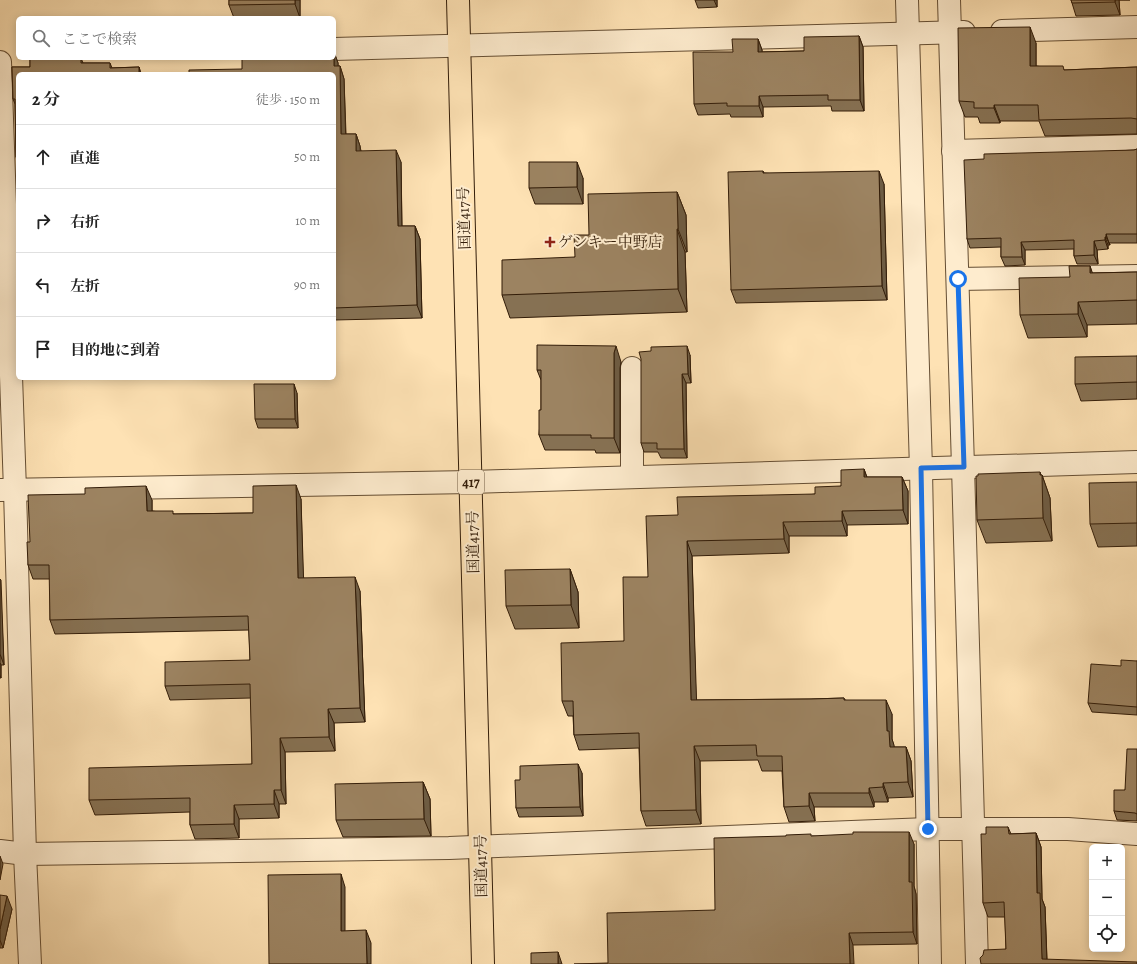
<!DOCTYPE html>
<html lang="ja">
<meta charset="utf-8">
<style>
:root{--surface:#fff;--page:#f6f6f6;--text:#222;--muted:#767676;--line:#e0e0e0}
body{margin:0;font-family:Alegreya,"Noto Serif JP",serif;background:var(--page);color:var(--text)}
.controls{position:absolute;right:12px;bottom:12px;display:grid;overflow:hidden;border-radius:6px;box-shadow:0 2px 10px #0003}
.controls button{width:36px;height:36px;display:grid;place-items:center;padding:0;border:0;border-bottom:1px solid var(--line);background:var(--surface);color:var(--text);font:20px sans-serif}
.stop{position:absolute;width:12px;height:12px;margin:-9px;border:3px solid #1a73e8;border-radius:50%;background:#fff}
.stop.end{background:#1a73e8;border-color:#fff;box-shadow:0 1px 4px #0008}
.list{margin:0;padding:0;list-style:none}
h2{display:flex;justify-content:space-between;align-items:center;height:52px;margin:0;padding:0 16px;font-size:17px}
h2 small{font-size:13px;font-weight:400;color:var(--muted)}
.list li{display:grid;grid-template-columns:26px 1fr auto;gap:12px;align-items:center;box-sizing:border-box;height:64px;padding:0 16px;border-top:1px solid var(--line)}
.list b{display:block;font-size:15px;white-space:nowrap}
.list em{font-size:13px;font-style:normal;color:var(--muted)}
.icon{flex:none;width:22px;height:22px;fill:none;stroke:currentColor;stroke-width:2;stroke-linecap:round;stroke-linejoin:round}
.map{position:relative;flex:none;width:1137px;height:964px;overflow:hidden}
.search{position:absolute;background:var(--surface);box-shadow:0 2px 10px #0003;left:16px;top:16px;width:320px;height:44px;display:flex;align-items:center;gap:10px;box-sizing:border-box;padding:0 14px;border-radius:6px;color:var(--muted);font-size:15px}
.panel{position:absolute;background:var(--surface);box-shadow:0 2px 10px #0003;left:16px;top:72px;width:320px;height:308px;border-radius:6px}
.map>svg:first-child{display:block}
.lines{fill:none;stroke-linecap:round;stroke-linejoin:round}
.minor-casing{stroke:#654e33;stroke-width:24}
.highway-casing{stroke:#321c08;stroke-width:24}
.minor{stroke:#feecce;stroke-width:22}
.highway{stroke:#fee2b4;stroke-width:22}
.wall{fill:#867153;stroke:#321c08}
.shaded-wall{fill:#6d5c44;stroke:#321c08}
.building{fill:#9c8361;stroke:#321c08}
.route{stroke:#1a73e8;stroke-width:5}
.poi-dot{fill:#8f2418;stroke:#feecce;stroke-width:1.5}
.labels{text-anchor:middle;stroke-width:4;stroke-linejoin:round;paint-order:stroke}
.shield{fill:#feecce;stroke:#6f5a43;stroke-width:1}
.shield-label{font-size:14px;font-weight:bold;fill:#321c08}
.street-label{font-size:15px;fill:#321c08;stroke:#feecce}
.poi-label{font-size:15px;fill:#321c08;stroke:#feecce;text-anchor:start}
</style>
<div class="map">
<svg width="1137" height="964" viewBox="0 0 1137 964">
<rect width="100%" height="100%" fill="#fee2b4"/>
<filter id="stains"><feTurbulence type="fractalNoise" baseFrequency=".005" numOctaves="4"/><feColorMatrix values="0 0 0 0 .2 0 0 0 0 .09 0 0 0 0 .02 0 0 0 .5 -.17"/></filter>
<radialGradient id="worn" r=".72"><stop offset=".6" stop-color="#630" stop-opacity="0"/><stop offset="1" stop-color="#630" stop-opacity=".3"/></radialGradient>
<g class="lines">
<defs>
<g id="minor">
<polyline points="907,0 921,469 930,964"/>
<polyline points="949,0 963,467 977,964"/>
<polyline points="1002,31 1137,27"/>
<polyline points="334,49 964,32"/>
<polyline points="0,62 15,490 25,854 30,964"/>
<polyline points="953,151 1137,146"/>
<polyline points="958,279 1137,276"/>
<polyline points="632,368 632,477"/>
<polyline points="0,490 471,482 1137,462"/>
<polyline points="0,851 25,854 449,848 928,829 1068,829 1137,834"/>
</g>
<polyline id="highway" points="458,0 483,964"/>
</defs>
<use href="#minor" class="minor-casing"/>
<use href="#highway" class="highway-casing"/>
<use href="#minor" class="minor"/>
<use href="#highway" class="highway"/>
</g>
<g class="wall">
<polygon points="229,0 300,0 300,18 234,18 229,5"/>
<polygon points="695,0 717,0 717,7 698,8"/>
<polygon points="1071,0 1130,0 1119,0 1120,15 1076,16 1072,3"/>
<polygon points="859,36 863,47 864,111 832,111 831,106 763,107 763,117 731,117 730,114 698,115 694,104 733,52 758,39 762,50 762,52 804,51"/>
<polygon points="1036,43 1036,66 1065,70 1137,67 1137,134 1045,136 1039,121 1000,121 1000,123 980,123 978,117 965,117 959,101"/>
<polygon points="334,52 338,63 338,66 340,66 344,79 346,134 356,134 360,146 361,151 401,162 402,226 415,226 420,239 422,318 334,320 334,74 242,69 334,58"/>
<polygon points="30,58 81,58 83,63 110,63 112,68 139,67 141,74 18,74 18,164 16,157 15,104 13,99 12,67 30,67"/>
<polygon points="1137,149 1137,243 1109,243 1110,245 1108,245 1108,249 1097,250 1098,264 1077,264 1074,256 1074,249 1025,250 1025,265 1005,266 1001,257 1001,247 970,248 967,239 984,159 1134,150"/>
<polygon points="763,171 764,173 884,184 887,300 736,303 731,290"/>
<polygon points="583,178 583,204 535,204 529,188"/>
<polygon points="677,192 686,215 687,252 685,252 687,312 510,318 502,295 575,257 589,235"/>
<polygon points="1090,266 1092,273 1137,272 1137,324 1087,325 1087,337 1028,338 1020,315 1070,277"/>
<polygon points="690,355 691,383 686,383 687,458 661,458 658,452 644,452 641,443"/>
<polygon points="1137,356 1137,399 1081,401 1075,384"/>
<polygon points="621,362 620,368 620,453 596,453 595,450 545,450 539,435 541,410 541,380 537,370"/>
<polygon points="297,393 298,428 258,428 255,419"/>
<polygon points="864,469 867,477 902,477 908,491 908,524 847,525 847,536 789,536 789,553 692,556 696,700 811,699 844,698 845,700 892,714 892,739 894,747 906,747 911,761 913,797 888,798 888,802 874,802 874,807 814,807 815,821 789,822 784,807 782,771 762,771 758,760 700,761 701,824 646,826 641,811 639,748 579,750 574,735 573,716 568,716 562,701 624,641 648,577 678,515 815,494 841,486"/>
<polygon points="1041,475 1042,475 1050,498 1052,541 986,543 977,520"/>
<polygon points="1137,482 1137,546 1098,547 1090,524"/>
<polygon points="301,499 303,578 360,591 365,722 334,723 335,751 285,752 286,804 279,804 279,818 239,819 239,838 195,839 190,825 190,812 95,815 89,800 252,764 251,698 170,700 165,686 250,660 249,630 55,634 50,620 50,579 33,579 28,565 30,542 152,500 152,511 175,514 253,513"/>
<polygon points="570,569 578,592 579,628 515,629 506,606"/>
<polygon points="0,579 4,665 1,665 1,678 0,678"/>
<polygon points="1137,661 1137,715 1092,712 1088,703 1121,666"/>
<polygon points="1137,749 1137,821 1117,820 1114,811 1125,790"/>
<polygon points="582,773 583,816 519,817 516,808 520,780"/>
<polygon points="423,782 430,799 431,836 343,837 336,820"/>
<polygon points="1008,827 1011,834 1036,833 1041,847 1042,899 1045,907 1047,959 981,964 1006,949 1005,917 988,917 983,903 986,834"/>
<polygon points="812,836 914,844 914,886 916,894 917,944 853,945 608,963 715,910"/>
<polygon points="0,895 12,909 3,948 0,948"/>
</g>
<g class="shaded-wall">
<polygon points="295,0 300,0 300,18 295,4"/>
<polygon points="714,0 717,0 717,7"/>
<polygon points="1115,0 1119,0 1120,15 1115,2"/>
<polygon points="1030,27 1036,43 1036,82 1030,66"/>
<polygon points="859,36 863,47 864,111 860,100"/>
<polygon points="758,39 762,50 762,63 758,52"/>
<polygon points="334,52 338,63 338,79 334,66"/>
<polygon points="340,66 344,79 346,147 341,134"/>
<polygon points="139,67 141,74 139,74"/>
<polygon points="759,96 763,107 763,117 759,106"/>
<polygon points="994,105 1000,121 1000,123 994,108"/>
<polygon points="356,134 360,146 361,163 356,151"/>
<polygon points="396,150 401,162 402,239 398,226"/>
<polygon points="577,162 583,178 583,204 577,187"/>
<polygon points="879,171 884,184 887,300 882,286"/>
<polygon points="677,192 686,215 687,252 678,229"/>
<polygon points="415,226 420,239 422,318 417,305"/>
<polygon points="677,229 685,252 687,312 678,289"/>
<polygon points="1106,234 1109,243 1110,245 1106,237"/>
<polygon points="1105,237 1108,245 1108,249 1105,240"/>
<polygon points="1094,241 1097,250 1098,264 1094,255"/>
<polygon points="1021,242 1025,250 1025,265 1022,257"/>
<polygon points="1090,266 1098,289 1090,273"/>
<polygon points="1078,302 1087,325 1087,337 1078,314"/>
<polygon points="616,346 621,362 620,368 620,453 614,438 614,353"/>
<polygon points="687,346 690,355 691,383 688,374"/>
<polygon points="682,374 686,383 687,458 684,449"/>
<polygon points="294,384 297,393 298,428 295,419"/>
<polygon points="864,469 869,484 864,477"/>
<polygon points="1040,472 1042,479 1042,475 1050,498 1052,541 1043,518"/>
<polygon points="902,477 908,491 908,524 903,510"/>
<polygon points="296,485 301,499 304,592 298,578"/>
<polygon points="146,486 152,500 152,525 147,511"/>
<polygon points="842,511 847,525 847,536 842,521"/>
<polygon points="783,522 789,536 789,553 784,539"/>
<polygon points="687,541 692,556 697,715 691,700"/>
<polygon points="570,569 578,592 579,628 571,605"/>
<polygon points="355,577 360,591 365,722 360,708"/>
<polygon points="0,579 1,580 4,665 0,654"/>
<polygon points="0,663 1,665 1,678 0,675"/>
<polygon points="886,700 892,714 892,739 894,745 895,762 890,747 887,731"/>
<polygon points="328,709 334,723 335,751 329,737"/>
<polygon points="280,738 285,752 286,804 281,790"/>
<polygon points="694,746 700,761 701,824 696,810"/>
<polygon points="906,747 911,761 913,797 908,782"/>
<polygon points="578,764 582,773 583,816 580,807"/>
<polygon points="423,782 430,799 431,836 424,819"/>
<polygon points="883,783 888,798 888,802 883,787"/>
<polygon points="869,788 874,802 874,807 869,793"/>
<polygon points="274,790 279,804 279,818 274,804"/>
<polygon points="809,793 814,807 815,821 809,806"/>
<polygon points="234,805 239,819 239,838 234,824"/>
<polygon points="909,832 914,844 914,886 916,894 917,944 913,932 909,882"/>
<polygon points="1036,833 1041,847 1042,899 1045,907 1047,964 1042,959 1037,893"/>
<polygon points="0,856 3,864 0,880"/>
<polygon points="341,874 345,887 345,944 341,931"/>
<polygon points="7,896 12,909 3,948 0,940 0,929"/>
<polygon points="366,930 371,943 371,964 367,964"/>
<polygon points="849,933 853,945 854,964 850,964"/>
<polygon points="558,952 562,964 558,964"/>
</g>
<g class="building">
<polygon points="229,0 295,0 295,4 229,5"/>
<polygon points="1071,0 1115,0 1115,2 1072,3"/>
<polygon points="1030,27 1030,66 1063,66 1064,70 1137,67 1137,119 1131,118 1039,120 1038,105 994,105 994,108 974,108 974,102 959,101 958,28"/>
<polygon points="859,36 860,100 828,100 828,95 759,96 759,106 727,106 727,103 694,104 693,52 733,52 732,39 758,39 758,52 804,51 804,37"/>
<polygon points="30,58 81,58 81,63 110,63 110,68 139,67 139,74 18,74 18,157 16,157 15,99 13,99 12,67 30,67"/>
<polygon points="242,58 334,58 334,66 340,66 341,134 356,134 356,151 396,150 398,226 415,226 417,305 334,308 334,74 189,74 189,70 242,69"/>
<polygon points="1137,149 1137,234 1106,234 1106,237 1105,237 1105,240 1094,241 1094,255 1074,256 1074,240 1021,242 1022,257 1001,257 1001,238 967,239 964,160 984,159 984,154 1134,150"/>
<polygon points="529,162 577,162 577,187 529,188"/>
<polygon points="763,171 763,173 879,171 882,286 731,290 728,172"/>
<polygon points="677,192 678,229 677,229 678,289 502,295 502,260 575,257 574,235 589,235 588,194"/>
<polygon points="1069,266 1090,266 1090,273 1137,272 1137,300 1078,302 1078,314 1020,315 1019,278 1070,277"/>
<polygon points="537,345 616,346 614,353 614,438 591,438 591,435 539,435 539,410 541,410 541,370 537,370"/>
<polygon points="687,346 688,374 682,374 684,449 657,449 657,443 641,443 641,359 639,352 651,351 651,347"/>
<polygon points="1137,356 1137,382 1075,384 1075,357"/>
<polygon points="254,384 294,384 295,419 255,419"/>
<polygon points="864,469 864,477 902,477 903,510 842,511 842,521 783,522 784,539 687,541 691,700 811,699 844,698 844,700 886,700 887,731 889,731 890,747 906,747 908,782 883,783 883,787 869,788 869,793 809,793 809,806 784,807 782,756 757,756 756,745 694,746 696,810 641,811 639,733 574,735 573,701 562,701 561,643 624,641 623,577 648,577 646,516 678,515 677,497 815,494 815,487 841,486 841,470"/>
<polygon points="1040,472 1040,475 1042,475 1043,518 977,520 976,476 978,476 978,474"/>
<polygon points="1137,482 1137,523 1090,524 1089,483"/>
<polygon points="296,485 298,578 355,577 360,708 328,709 329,737 280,738 281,790 274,790 274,804 234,805 234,824 190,825 190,798 89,800 89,768 252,764 250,684 165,686 165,662 250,660 248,616 50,620 49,565 28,565 27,542 30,542 28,495 85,494 85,488 146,486 147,511 173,511 173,514 253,513 253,486"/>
<polygon points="570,569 571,605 506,606 505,570"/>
<polygon points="1121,660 1137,661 1137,707 1088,703 1091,664 1121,666"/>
<polygon points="1127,749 1137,749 1137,814 1135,813 1114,811 1114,790 1125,790"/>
<polygon points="578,764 580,807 516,808 515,780 520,780 520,766"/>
<polygon points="423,782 424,819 336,820 335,784"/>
<polygon points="986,827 1008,827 1009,834 1036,833 1037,893 1040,893 1042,959 1137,962 1137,964 981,964 980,958 983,955 984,950 1006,949 1004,902 983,903 981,834 986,834"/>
<polygon points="853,832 909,832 909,882 912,882 913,932 849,933 850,964 574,964 608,963 607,913 715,910 714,838 786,836 786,835 811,834 811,836 853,834"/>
<polygon points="341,874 341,931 366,930 367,964 269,964 268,875"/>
<polygon points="0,895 7,896 0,929"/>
<polygon points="558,952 558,964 531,964 531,953"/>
</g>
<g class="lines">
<polyline class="route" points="928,829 921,468 964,467 958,279"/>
</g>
<path class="poi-dot" d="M548 236h4v4h4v4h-4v4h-4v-4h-4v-4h4z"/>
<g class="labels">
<rect class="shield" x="458" y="470" width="26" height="24" rx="3"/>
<g class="shield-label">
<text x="471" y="487">417</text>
</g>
<g class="street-label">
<text transform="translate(464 218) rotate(-92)" y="5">国道417号</text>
<text transform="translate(473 542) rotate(-91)" y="5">国道417号</text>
<text transform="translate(481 866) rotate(-91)" y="5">国道417号</text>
</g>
<g class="poi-label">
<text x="558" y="247">ゲンキー中野店</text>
</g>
</g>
<rect width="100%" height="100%" filter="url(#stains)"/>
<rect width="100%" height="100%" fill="url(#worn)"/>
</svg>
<div class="controls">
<button>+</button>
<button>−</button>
<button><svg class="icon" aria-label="locate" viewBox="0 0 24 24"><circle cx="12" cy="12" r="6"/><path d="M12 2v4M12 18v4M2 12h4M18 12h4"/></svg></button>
</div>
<div class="stop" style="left:958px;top:279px"></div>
<div class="stop end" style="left:928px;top:829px"></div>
<div class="search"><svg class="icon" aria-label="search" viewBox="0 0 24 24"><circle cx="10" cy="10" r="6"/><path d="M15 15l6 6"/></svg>ここで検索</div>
<section class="panel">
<h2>2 分<small>徒歩 · 150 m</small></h2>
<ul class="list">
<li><svg class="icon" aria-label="ahead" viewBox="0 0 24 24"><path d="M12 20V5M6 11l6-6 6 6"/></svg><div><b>直進</b></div><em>50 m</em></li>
<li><svg class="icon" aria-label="right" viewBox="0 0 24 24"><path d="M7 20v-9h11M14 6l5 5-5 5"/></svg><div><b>右折</b></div><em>10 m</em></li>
<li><svg class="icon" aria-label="left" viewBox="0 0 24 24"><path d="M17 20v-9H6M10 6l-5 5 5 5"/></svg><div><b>左折</b></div><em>90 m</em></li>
<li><svg class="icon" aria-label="arrive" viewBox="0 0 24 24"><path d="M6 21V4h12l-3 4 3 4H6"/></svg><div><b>目的地に到着</b></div></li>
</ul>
</section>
</div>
